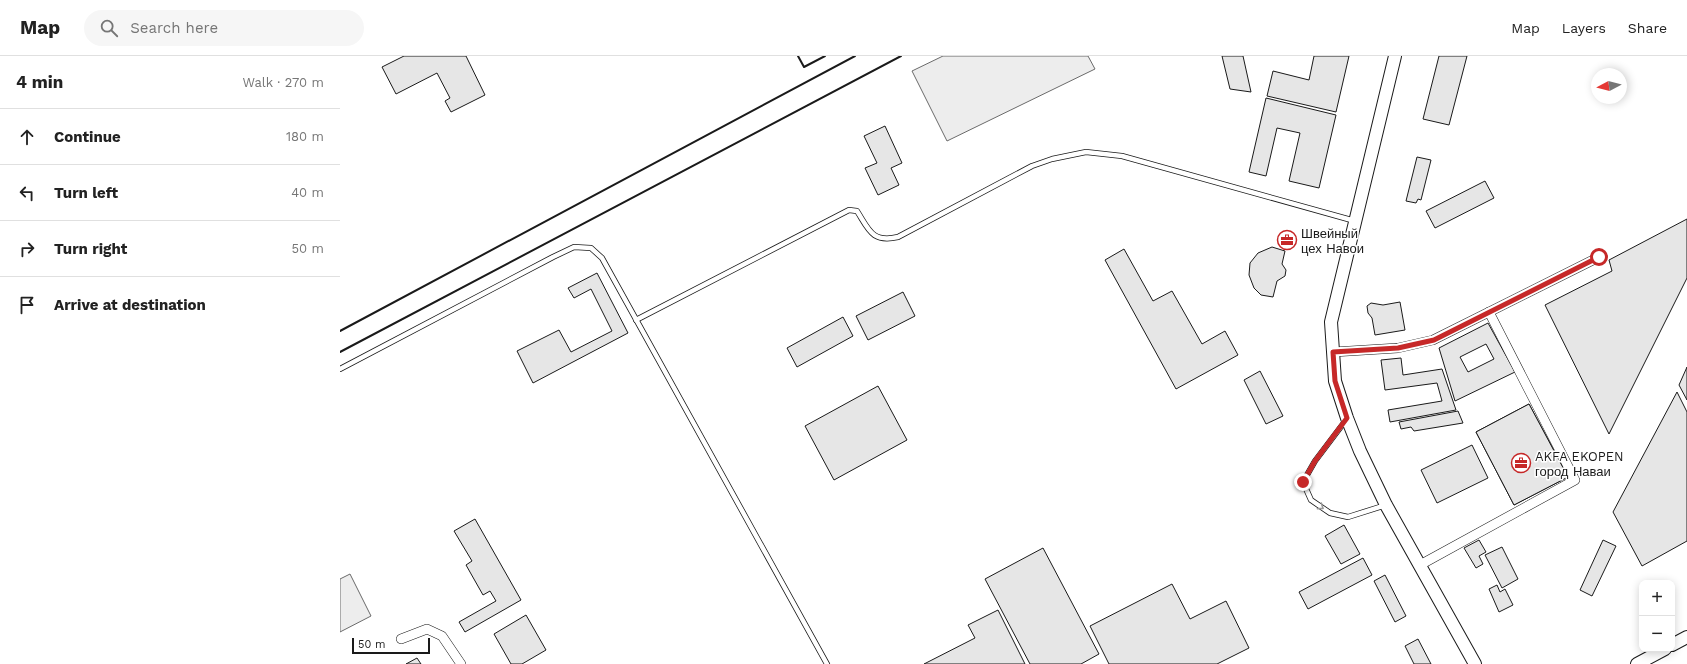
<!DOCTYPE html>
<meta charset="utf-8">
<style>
:root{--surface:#fff;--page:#f6f6f6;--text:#222;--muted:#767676;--line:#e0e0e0}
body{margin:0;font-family:"Work Sans",sans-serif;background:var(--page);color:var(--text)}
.controls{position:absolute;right:12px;bottom:12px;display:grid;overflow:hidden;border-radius:8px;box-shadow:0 2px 10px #0003}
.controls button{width:36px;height:36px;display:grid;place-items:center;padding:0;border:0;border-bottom:1px solid var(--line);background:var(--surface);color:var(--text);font:20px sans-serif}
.compass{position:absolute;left:1251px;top:12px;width:36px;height:36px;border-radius:50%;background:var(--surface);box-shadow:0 2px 10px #0003;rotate:263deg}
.scale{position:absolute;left:12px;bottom:10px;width:78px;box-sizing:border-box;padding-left:4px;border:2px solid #1a1a1a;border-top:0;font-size:11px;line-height:14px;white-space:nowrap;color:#1a1a1a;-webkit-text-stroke:3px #fff;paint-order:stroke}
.stop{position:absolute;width:12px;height:12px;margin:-9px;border:3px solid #c62828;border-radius:50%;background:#fff}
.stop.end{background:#c62828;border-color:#fff;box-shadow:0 1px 4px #0008}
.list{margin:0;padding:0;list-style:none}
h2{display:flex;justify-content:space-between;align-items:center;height:52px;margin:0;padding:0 16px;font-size:17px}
h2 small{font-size:13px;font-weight:400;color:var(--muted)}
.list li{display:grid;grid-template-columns:26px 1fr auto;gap:12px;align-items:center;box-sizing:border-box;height:56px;padding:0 16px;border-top:1px solid var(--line)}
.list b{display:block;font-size:15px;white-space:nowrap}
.list em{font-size:13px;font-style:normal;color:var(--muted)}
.icon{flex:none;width:22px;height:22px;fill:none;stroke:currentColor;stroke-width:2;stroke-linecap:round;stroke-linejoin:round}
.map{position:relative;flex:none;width:1347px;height:608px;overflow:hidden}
header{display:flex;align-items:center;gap:24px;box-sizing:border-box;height:56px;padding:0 20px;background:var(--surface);border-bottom:1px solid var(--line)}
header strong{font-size:19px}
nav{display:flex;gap:22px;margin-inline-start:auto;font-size:14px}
.search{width:280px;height:36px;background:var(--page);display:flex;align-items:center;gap:10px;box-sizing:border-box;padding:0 14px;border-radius:22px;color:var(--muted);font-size:15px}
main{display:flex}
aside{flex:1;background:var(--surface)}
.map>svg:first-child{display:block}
.built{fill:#ededed;stroke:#6a6a6a}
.building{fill:#e6e6e6;stroke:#1a1a1a;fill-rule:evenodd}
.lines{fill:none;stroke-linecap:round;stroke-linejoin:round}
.service-casing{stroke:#1a1a1a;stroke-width:6}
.minor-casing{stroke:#1a1a1a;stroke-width:10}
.tertiary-casing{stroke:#1a1a1a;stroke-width:14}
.service{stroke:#fff;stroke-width:4.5}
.minor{stroke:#fff;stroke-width:9}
.tertiary{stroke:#fff;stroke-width:12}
.wall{stroke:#1a1a1a;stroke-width:2}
.oneway{stroke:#989898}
.route{stroke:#c62828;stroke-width:5}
.labels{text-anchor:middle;stroke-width:3;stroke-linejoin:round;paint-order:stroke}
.poi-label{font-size:13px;fill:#1a1a1a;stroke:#fff;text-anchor:start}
</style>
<header>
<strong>Map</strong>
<div class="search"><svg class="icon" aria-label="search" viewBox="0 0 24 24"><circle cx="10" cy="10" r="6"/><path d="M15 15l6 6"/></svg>Search here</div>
<nav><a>Map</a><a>Layers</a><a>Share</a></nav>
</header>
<main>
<aside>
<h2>4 min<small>Walk · 270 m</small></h2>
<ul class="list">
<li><svg class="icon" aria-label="ahead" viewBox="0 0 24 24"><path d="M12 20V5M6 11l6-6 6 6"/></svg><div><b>Continue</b></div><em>180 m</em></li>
<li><svg class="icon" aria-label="left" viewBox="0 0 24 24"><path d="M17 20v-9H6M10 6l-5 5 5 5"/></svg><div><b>Turn left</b></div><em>40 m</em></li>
<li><svg class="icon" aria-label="right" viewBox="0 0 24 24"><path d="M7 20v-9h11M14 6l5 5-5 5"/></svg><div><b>Turn right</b></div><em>50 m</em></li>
<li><svg class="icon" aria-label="arrive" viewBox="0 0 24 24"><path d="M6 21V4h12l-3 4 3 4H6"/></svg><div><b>Arrive at destination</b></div></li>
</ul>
</aside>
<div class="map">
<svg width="1347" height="608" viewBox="0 0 1347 608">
<rect width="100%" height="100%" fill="#fff"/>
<g class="built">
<polygon points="603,0 748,0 755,13 607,85 572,15"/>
<polygon points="10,518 31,560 0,576 0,523"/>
</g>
<g class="building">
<polygon points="64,0 126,0 145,39 111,56 105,45 110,42 97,17 56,38 42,11"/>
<polygon points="882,0 903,0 911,36 890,33"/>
<polygon points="974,0 1009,0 996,56 927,40 933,15 969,24"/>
<polygon points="1099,0 1127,0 1109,69 1083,63"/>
<polygon points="926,42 996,59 979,132 949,125 960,77 937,72 926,120 909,116"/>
<polygon points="545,70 562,107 551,112 559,129 538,139 525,112 537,107 524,80"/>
<polygon points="1077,101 1091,104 1081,144 1078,143 1076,147 1066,145"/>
<polygon points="1145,125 1154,142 1095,172 1086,155"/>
<polygon points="1347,163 1347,222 1269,378 1205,249 1272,215 1269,204"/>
<polygon points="932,191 945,195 942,208 946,214 945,220 937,225 933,241 921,239 914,232 909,219 910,207 918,197"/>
<polygon points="784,193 813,245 832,235 862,288 885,275 898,299 836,333 765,204"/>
<polygon points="257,217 288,277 193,327 177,295 219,274 231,296 272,275 251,233 234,242 228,232"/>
<polygon points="563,236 575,260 528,284 516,260"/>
<polygon points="1060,246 1065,274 1035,279 1032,262 1028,257 1027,250 1031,247 1043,249"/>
<polygon points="503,261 513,280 457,311 447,292"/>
<path d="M 1148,267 L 1175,316 L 1115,345 L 1099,292 ZM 1146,288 L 1154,303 L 1128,316 L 1120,301 Z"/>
<polygon points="1061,302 1063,319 1102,313 1116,354 1050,366 1048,354 1102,345 1097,327 1045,334 1041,304"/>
<polygon points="1347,311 1347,344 1339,329"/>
<polygon points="920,315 943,360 926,368 904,324"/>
<polygon points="538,330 567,384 494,424 465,370"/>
<polygon points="1337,336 1347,356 1347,485 1302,510 1273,456"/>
<path d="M 1189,348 L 1228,421 L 1174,449 L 1136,376 ZM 1185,372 L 1204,408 L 1179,422 L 1160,386 Z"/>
<polygon points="1189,348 1228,421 1174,449 1136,376"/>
<polygon points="1118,355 1123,367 1074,375 1071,371 1061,373 1059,366"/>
<polygon points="1132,389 1148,422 1097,447 1081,414"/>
<polygon points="135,463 181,544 125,576 119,566 156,545 150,535 143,539 126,509 132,505 114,475"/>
<polygon points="1004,469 1020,498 1001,508 985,480"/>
<polygon points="1139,484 1146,496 1139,500 1143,508 1136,512 1124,492"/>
<polygon points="1263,484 1276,490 1252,540 1240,534"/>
<polygon points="1162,491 1178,523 1162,532 1145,499"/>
<polygon points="703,492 759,598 741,608 690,608 645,523"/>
<polygon points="1023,502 1032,519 968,553 959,536"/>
<polygon points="1045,519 1066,560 1055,566 1034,525"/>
<polygon points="832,528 850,563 886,545 909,592 877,608 769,608 750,570"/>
<polygon points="1157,529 1160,536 1165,533 1173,549 1159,556 1149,533"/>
<polygon points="658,554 685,608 584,608 635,582 628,569"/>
<polygon points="186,559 206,594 182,608 171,608 154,578"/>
<polygon points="1078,583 1091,608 1074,608 1065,590"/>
<polygon points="77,602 81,608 66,608"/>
</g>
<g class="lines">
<defs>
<g id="service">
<path d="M 296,264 L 509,154 L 517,155 C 529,174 532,187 558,181 L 692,110 L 712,103 L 746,96 L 782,100 L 1015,165"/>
<polyline points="0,313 213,201 234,191 251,192 262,202 487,608"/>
<polyline points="1006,364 975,405 963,426 971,444 990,457 1008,461 1046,449"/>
</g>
<g id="minor">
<polyline points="993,296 1058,292 1093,284 1259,201"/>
<polyline points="1080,509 1235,424 1149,256"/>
<polyline points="61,583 87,573 102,580 121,608"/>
</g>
<g id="tertiary">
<polyline points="1055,0 991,266 995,325 1007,362 1020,395 1046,449 1135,608"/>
<polyline points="1332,589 1347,581"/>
<polyline points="1297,608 1325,593"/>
</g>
</defs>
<use href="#service" class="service-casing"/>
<use href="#minor" class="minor-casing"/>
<use href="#tertiary" class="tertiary-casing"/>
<use href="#service" class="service"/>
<use href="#minor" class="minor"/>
<use href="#tertiary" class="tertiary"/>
<g class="wall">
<polyline points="458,0 464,11 485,0"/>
<polyline points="0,275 515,0"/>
<polyline points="0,296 561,0"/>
</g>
</g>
<defs><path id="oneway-chevron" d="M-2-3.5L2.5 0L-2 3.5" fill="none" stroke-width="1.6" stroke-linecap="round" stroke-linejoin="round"/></defs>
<use class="oneway" href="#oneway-chevron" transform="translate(981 451) rotate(34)"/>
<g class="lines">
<polyline class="route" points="963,426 975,405 1007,362 995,325 993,296 1058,292 1094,284 1259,201"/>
</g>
<defs>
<symbol id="office-ring" viewBox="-11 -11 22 22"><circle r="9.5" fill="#fff" stroke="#c62828" stroke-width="1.5"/><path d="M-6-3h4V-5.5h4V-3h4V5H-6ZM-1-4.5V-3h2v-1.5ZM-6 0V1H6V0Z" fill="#c62828"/></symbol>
</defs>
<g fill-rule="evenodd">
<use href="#office-ring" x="936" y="173" width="22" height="22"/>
<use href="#office-ring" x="1170" y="396" width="22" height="22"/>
</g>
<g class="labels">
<g class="poi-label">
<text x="961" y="182">Швейный<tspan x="961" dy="15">цех Навои</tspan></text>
<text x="1195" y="405">AKFA EKOPEN<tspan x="1195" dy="15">город Наваи</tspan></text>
</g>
</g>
</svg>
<div class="controls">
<button>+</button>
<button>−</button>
</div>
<svg class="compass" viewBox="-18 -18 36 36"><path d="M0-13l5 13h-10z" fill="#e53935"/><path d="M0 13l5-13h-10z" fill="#767676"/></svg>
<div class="scale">50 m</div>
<div class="stop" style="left:1259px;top:201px"></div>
<div class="stop end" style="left:963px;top:426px"></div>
</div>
</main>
